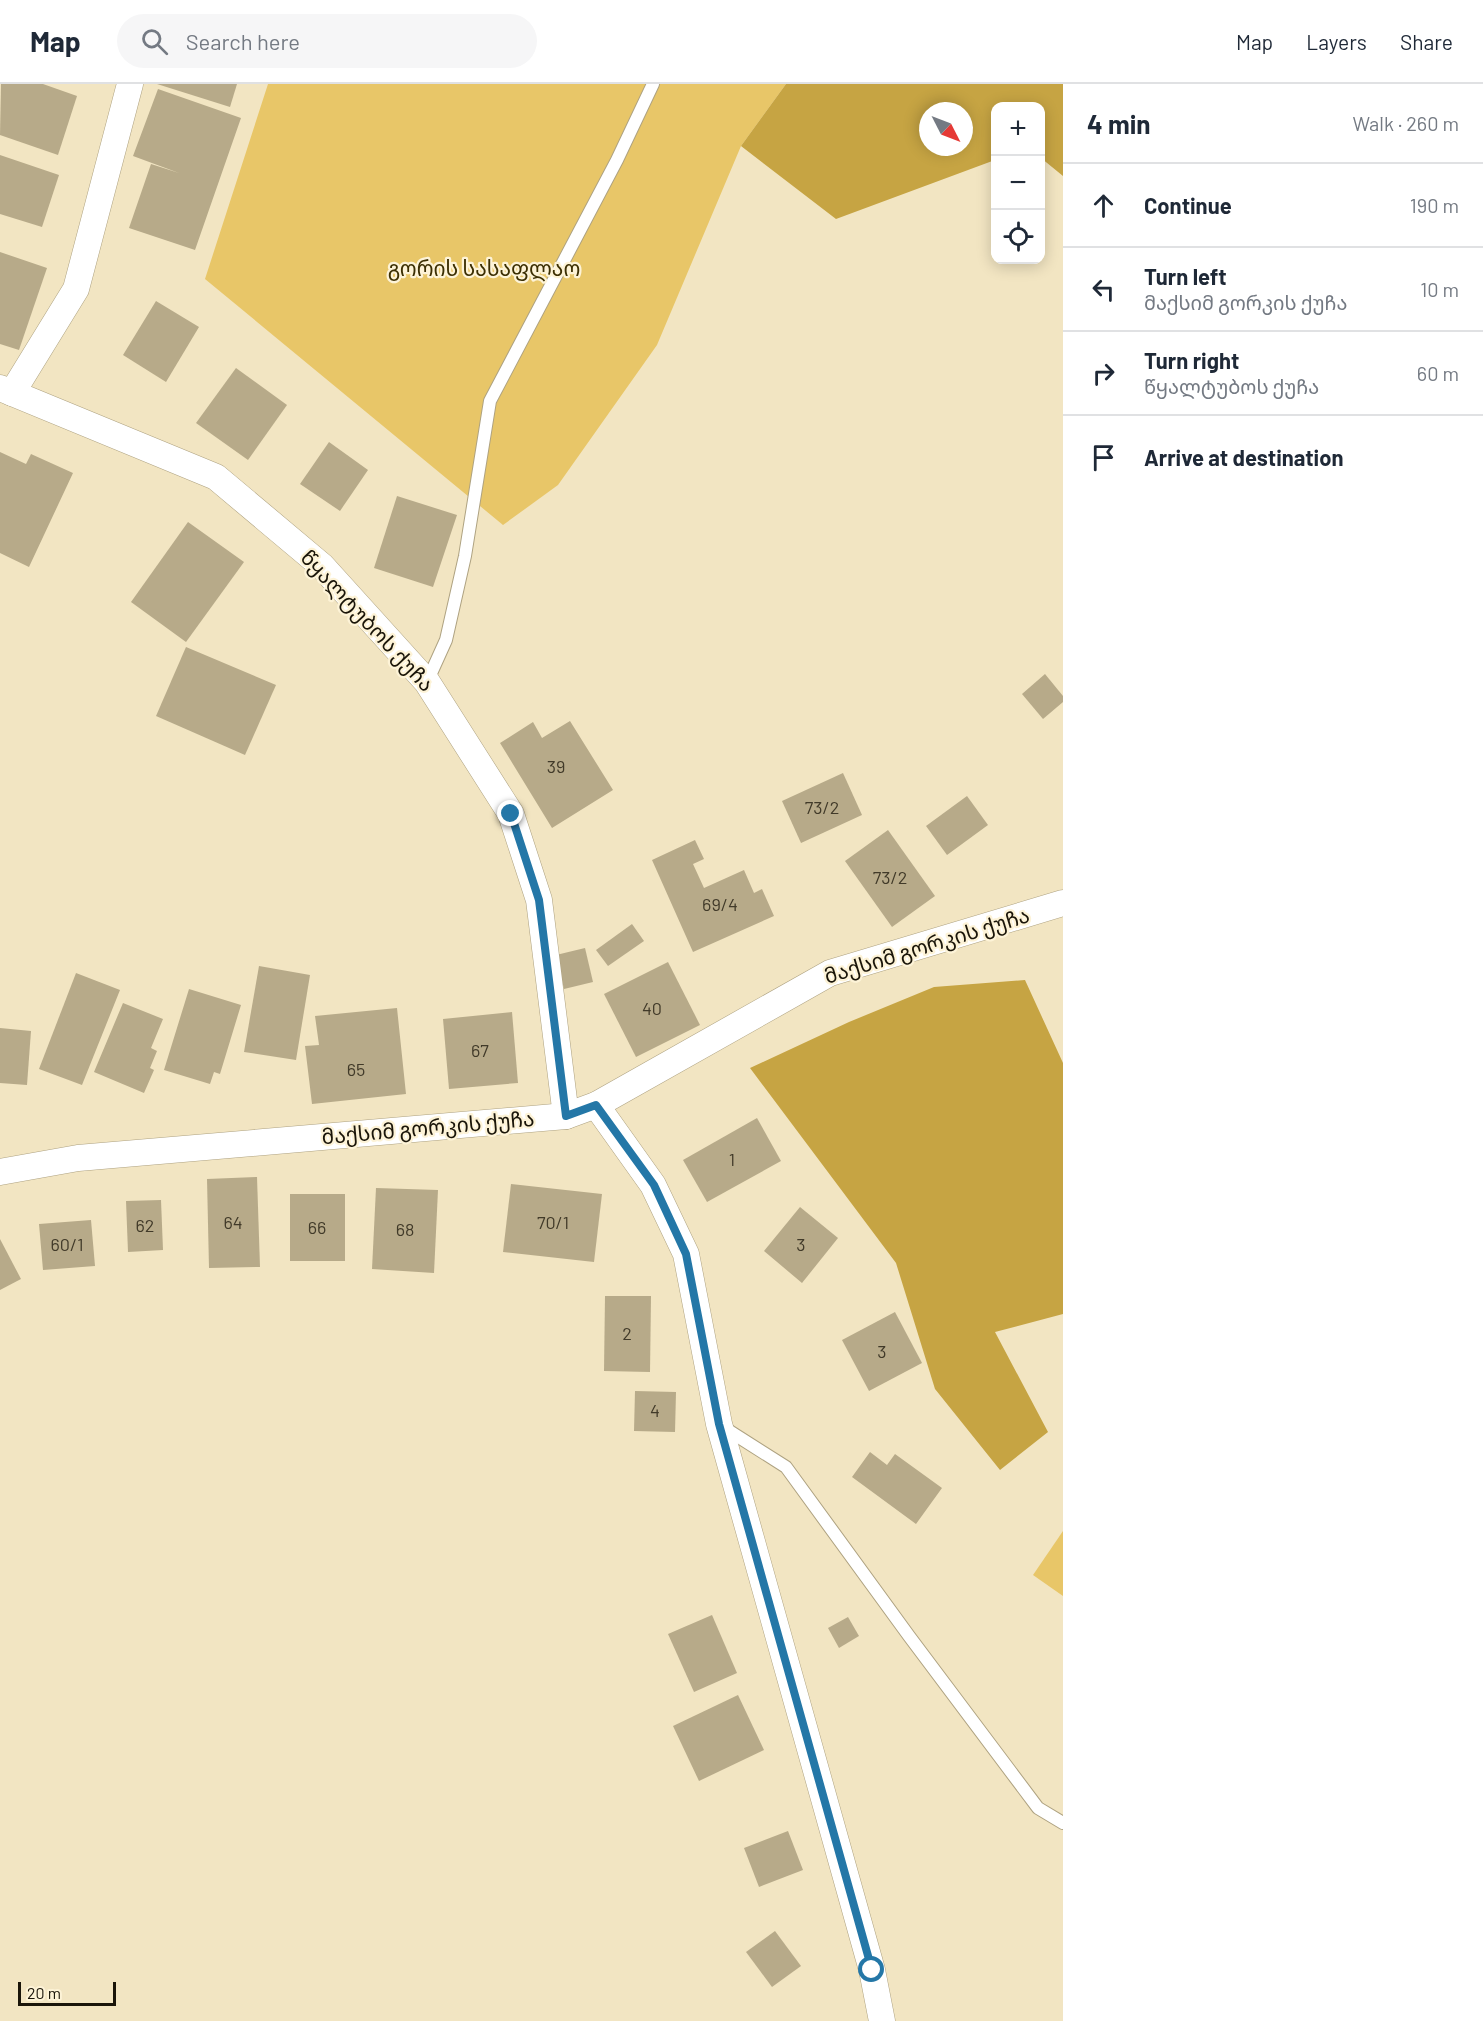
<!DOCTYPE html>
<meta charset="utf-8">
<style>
:root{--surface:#fff;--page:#f6f6f7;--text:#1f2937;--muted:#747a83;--line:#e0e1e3}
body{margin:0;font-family:Barlow,"Noto Sans Georgian",sans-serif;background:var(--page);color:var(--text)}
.controls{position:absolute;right:18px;top:18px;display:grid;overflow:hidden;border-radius:12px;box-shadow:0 3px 15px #0003}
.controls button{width:54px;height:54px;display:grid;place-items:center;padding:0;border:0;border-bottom:2px solid var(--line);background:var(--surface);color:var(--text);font:30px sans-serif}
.compass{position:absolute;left:919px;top:18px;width:54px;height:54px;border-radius:50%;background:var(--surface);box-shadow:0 3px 15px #0003;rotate:132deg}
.scale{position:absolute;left:18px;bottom:15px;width:98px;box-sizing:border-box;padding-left:6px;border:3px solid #1a1509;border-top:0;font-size:16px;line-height:21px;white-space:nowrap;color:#1a1509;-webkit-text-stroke:4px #fdf3d7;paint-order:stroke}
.stop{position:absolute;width:18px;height:18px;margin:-14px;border:4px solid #2477a7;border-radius:50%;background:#fff}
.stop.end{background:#2477a7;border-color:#fff;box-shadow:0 2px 6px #0008}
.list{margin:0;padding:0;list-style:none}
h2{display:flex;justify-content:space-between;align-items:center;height:78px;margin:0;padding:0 24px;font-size:26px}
h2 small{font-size:20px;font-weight:400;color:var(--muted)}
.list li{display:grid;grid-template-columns:39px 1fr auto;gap:18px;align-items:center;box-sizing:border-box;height:84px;padding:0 24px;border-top:2px solid var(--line)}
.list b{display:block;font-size:22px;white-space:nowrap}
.list p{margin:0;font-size:20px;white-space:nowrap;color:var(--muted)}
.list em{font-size:20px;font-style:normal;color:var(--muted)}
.icon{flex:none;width:33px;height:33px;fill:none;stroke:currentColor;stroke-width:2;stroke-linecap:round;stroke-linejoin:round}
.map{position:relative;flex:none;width:1063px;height:1937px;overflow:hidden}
header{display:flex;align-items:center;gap:36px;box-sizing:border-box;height:84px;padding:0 30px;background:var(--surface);border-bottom:2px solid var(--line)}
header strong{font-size:28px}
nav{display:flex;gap:33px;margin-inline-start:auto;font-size:21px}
.search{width:420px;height:54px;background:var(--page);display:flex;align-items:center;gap:15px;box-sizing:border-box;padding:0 21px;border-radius:33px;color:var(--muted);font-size:22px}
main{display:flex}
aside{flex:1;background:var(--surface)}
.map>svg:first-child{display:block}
.green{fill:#e8c668}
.forest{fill:#c6a443;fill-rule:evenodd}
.building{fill:#b7aa89}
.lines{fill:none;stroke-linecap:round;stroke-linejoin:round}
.lane-casing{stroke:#aea281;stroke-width:14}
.street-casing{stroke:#aea281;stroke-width:27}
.lane{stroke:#fff;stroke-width:12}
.street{stroke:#fff;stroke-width:26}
.route{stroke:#2477a7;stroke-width:8}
.labels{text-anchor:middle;stroke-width:4.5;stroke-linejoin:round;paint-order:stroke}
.number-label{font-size:18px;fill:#413a29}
.park-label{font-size:21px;fill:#3c2f03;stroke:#fdf3d7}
.street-label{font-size:21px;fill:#1a1509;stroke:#fdf3d7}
</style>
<header>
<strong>Map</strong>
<div class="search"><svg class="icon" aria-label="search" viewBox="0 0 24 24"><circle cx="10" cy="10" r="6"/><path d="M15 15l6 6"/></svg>Search here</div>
<nav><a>Map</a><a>Layers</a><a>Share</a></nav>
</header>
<main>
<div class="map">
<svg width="1063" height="1937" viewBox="0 0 1063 1937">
<rect width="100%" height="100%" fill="#f2e5c2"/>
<g class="green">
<polygon points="268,0 786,0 741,62 657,261 558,401 503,441 205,195"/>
<polygon points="1063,1447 1063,1512 1033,1491"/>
</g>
<g class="forest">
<path d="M 786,0 L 1063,0 L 1063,92 L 1041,74 L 1040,22 L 996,22 L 995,76 L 836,135 L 741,62 ZM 928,27 L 964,27 L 964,63 L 928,63 Z"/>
<polygon points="1025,896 1063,979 1063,1230 995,1248 1048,1348 1000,1386 935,1305 896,1179 750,984 849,938 934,903"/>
</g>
<g class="building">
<polygon points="1,0 43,0 77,12 58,71 0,51"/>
<polygon points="157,0 237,0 230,23"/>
<polygon points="158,5 241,34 195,166 129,144 151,80 179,89 133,72"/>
<polygon points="0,71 59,91 42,143 0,130"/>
<polygon points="0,168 47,184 19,266 0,260"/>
<polygon points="156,217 199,243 166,298 123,271"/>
<polygon points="236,284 287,321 248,376 196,339"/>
<polygon points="329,358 368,386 340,427 300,400"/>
<polygon points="0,368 26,380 31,370 73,389 29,483 0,469"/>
<polygon points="397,412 457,431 433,503 374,484"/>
<polygon points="188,438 244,478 186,558 131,518"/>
<polygon points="186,563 276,601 245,671 156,632"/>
<polygon points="1045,590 1063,612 1063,618 1043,635 1022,610"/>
<polygon points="570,637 613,706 552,744 500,659 533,638 542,654"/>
<polygon points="843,689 862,731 801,759 782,717"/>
<polygon points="967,712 988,741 947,771 926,742"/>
<polygon points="888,746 935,812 892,843 845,777"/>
<polygon points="695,756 704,775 693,780 704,804 744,786 754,809 762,805 774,832 693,868 652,776"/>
<polygon points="632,840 644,857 608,882 596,866"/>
<polygon points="585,864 593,898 564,905 556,871"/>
<polygon points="668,878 700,941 636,973 604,910"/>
<polygon points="259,882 310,891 296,976 244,968"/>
<polygon points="76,889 120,906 82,1001 39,985"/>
<polygon points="189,905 241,921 220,990 214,988 210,1000 164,986"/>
<polygon points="123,919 163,935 151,964 157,967 150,984 154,986 144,1009 94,988"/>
<polygon points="397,924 406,1010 312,1020 305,962 319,961 315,932"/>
<polygon points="512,928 518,999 449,1005 443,935"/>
<polygon points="0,944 31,947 27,1001 0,999"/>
<polygon points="757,1034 781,1077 707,1118 683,1076"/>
<polygon points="257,1093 260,1183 209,1184 207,1095"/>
<polygon points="511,1100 602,1110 594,1178 503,1168"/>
<polygon points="376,1104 438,1106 434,1189 372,1185"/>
<rect x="290" y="1110" width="55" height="67"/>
<polygon points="161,1116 163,1166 128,1168 126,1117"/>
<polygon points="800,1123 838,1154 802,1199 764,1167"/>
<polygon points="91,1136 95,1182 43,1186 39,1140"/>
<polygon points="0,1155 21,1195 0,1206"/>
<polygon points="605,1212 651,1212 650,1288 604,1287"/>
<polygon points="895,1228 922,1279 869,1307 842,1256"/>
<polygon points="635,1307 676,1308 675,1348 634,1347"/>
<polygon points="870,1368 887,1381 895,1370 942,1404 916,1440 852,1393"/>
<polygon points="712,1531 737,1589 694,1608 668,1550"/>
<polygon points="848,1533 859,1552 839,1564 828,1544"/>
<polygon points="738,1611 764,1666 699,1697 673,1642"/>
<polygon points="788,1747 803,1786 759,1803 744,1764"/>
<polygon points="775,1847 801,1882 772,1903 746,1868"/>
</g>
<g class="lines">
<defs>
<g id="lane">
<polyline points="427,598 446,556 465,472 490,317 617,76 653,0"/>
<polyline points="723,1343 786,1383 909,1552 1038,1724 1063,1739"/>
</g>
<g id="street">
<polyline points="0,304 216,393 322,482 427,598 511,730 539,816 566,1032"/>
<polyline points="12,309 76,205 130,0"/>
<polyline points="596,1021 653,1101 686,1170 719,1340 872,1886 882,1937"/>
<polyline points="0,1088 78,1074 566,1032 596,1021 830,889 1063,819"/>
</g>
</defs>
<use href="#lane" class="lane-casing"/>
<use href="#street" class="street-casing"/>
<use href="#lane" class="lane"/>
<use href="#street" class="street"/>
</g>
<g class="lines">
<polyline class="route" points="511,730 539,816 566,1032 596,1021 654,1101 686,1170 719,1340 872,1886"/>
</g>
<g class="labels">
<g class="number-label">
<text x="556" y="689">39</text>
<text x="822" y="730">73/2</text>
<text x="890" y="800">73/2</text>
<text x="720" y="827">69/4</text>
<text x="652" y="931">40</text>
<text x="480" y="973">67</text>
<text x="356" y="992">65</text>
<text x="732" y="1082">1</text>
<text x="233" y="1145">64</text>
<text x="553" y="1145">70/1</text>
<text x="145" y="1148">62</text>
<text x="317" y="1150">66</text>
<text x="405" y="1152">68</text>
<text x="67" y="1167">60/1</text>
<text x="801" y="1167">3</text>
<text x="627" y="1256">2</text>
<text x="882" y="1274">3</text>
<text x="655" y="1333">4</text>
</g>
<g class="park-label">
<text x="484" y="192">გორის სასაფლაო</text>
</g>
<g class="street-label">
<text transform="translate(367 537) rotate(47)" y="7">წყალტუბოს ქუჩა</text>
<text transform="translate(927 862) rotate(-17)" y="7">მაქსიმ გორკის ქუჩა</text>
<text transform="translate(428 1044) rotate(-5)" y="7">მაქსიმ გორკის ქუჩა</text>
</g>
</g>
</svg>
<div class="controls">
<button>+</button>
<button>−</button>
<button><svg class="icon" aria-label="locate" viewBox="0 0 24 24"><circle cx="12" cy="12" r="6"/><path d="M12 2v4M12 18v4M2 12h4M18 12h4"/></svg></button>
</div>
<svg class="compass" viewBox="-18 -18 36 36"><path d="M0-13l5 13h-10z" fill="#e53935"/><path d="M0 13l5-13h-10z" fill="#747a83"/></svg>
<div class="scale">20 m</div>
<div class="stop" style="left:872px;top:1886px"></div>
<div class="stop end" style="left:511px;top:730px"></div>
</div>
<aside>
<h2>4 min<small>Walk · 260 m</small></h2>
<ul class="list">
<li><svg class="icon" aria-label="ahead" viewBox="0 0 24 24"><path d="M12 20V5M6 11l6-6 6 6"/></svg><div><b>Continue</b></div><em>190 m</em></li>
<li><svg class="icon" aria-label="left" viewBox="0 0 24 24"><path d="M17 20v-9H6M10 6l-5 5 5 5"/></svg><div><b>Turn left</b><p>მაქსიმ გორკის ქუჩა</p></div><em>10 m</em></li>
<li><svg class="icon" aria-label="right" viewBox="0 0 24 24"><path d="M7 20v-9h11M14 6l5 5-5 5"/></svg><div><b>Turn right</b><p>წყალტუბოს ქუჩა</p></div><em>60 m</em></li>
<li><svg class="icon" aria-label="arrive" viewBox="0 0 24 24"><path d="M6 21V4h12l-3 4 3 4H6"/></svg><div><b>Arrive at destination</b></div></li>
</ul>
</aside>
</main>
